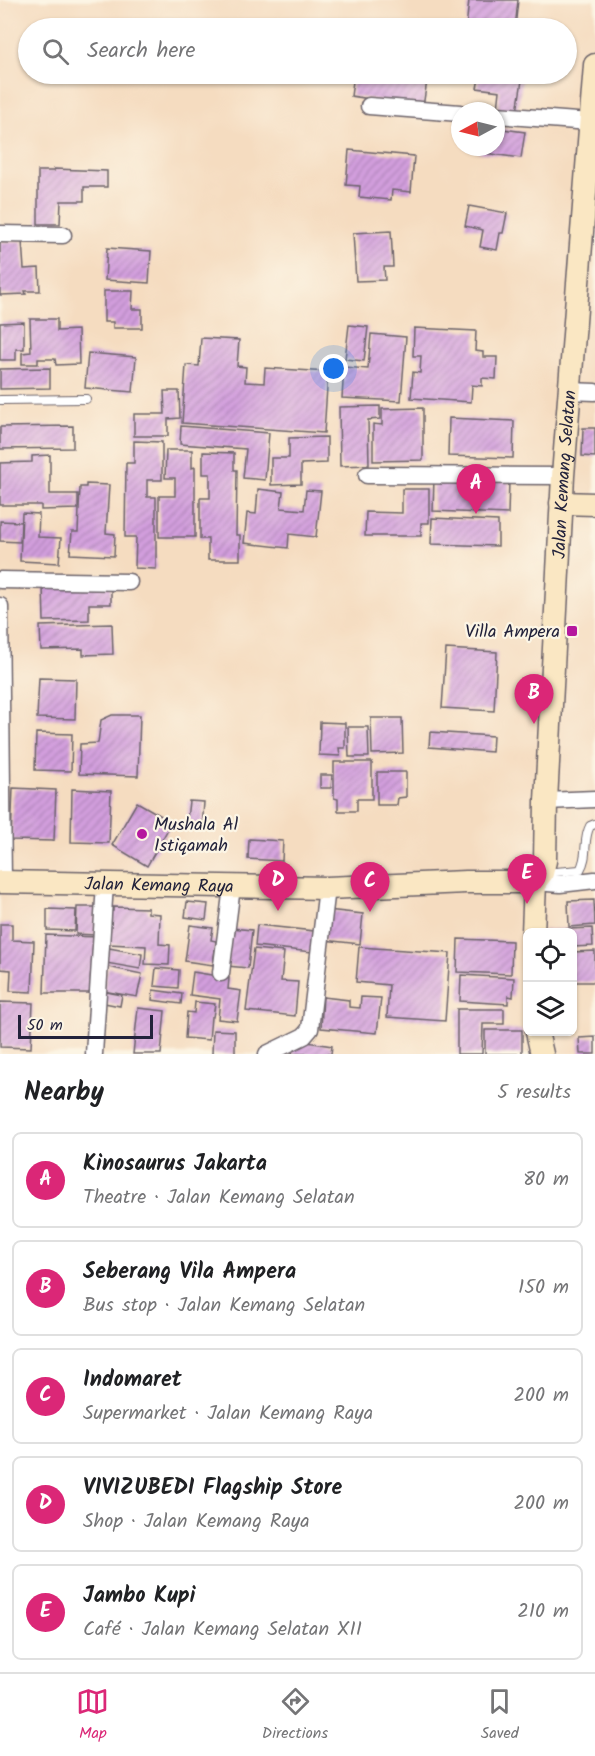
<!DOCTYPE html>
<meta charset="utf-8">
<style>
:root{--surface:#fff;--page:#f6f6f6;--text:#202124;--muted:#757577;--line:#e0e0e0;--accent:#db2777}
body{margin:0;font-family:Kalam,sans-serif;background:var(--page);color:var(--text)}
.controls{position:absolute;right:18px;bottom:18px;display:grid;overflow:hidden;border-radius:9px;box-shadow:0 2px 4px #0004}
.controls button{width:54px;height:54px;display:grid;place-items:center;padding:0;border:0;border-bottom:2px solid var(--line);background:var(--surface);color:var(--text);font:30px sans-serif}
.compass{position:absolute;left:451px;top:102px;width:54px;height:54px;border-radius:50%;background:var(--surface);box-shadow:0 2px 4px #0004;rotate:263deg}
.scale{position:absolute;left:18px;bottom:15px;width:135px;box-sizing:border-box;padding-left:6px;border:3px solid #22223b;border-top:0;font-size:16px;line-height:21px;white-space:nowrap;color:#22223b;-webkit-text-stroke:4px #fcf5e5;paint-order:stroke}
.you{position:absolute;left:334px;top:369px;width:21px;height:21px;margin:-15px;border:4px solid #fff;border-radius:50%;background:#1a73e8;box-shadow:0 0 0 9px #1a73e833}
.badge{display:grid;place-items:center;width:39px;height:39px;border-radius:50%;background:var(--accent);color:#fff;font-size:20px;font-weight:700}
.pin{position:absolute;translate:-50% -50px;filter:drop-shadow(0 2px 3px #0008)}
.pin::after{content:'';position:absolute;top:32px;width:21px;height:18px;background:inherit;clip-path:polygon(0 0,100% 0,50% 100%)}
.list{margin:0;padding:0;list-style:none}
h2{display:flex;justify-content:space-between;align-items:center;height:78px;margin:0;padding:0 24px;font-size:26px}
h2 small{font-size:20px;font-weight:400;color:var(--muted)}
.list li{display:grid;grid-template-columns:39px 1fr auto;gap:18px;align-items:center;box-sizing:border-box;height:96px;margin:0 12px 12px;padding:0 12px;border:2px solid var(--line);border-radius:9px}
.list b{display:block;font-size:22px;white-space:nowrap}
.list p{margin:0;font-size:20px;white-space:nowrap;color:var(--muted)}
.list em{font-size:20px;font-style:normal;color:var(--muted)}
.icon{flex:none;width:33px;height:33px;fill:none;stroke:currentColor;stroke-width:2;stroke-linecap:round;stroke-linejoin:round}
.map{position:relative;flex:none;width:595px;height:1054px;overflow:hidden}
.search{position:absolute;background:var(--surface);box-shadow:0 2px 4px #0004;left:18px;right:18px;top:18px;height:66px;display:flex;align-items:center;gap:15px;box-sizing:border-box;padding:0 21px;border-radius:33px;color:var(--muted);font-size:22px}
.sheet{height:618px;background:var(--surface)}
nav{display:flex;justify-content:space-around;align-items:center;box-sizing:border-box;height:84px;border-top:2px solid var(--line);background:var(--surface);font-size:16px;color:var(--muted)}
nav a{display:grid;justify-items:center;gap:3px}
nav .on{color:var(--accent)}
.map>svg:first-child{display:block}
.building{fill:url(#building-hatch)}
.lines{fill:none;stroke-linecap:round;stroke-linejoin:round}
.lane-casing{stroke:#6c636a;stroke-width:10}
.street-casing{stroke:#6c636a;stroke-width:19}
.secondary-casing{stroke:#6c636a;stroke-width:25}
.lane{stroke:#fff;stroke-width:8}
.street{stroke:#fff;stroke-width:16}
.secondary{stroke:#fae7c3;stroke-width:22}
.poi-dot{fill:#b5179e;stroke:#fcf5e5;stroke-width:2}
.labels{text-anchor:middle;stroke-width:4.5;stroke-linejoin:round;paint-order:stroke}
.street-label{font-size:18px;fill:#22223b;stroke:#fcf5e5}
.poi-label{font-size:18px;fill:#22223b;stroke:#fcf5e5;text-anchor:end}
</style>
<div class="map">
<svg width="595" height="1054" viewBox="0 0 595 1054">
<defs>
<pattern id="building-hatch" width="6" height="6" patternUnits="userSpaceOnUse" patternTransform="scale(1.5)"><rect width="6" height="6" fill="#d39fde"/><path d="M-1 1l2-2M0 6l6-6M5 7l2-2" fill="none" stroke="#ab81b5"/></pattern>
</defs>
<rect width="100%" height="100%" fill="#fcf5e5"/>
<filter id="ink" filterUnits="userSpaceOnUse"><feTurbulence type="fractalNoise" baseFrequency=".0167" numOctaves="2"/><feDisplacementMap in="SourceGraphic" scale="12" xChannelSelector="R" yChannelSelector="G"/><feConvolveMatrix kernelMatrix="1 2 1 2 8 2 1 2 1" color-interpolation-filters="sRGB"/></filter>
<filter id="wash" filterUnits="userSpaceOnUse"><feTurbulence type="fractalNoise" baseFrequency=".008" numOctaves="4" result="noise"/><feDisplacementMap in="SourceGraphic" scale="24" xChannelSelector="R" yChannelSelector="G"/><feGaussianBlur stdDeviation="1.35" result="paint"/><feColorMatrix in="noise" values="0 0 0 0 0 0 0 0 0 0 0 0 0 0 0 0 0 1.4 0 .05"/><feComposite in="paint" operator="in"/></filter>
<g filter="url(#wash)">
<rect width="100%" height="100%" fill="#f5dcc0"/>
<g id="blocks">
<g class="building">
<polygon points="469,0 518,0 515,28 466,28"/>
<polygon points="354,74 428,74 423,107 351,96"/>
<polygon points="480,74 523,74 517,112 498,109 500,91 477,88"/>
<polygon points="496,128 525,132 521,158 477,152 478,147 496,147"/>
<polygon points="349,150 414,156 411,192 392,190 391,200 359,197 360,186 346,185"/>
<polygon points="54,169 107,171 107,187 84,187 84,201 61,201 60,224 38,224 38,171 54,171"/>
<polygon points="469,206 507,213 503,233 500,233 497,250 480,247 483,230 465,226"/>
<polygon points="391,231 393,267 384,267 385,280 356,281 353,233"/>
<polygon points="22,241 24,269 39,268 40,291 25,291 26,294 0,295 0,242"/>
<polygon points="107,248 151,251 149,283 105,280"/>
<polygon points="104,291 133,291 132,309 142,309 142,328 113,328 113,322 104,322"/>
<polygon points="30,319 57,319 57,331 78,330 79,364 56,365 55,359 38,359 38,364 22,364 22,353 31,352"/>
<polygon points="24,322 24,349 16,349 16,360 0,360 0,323"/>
<polygon points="349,325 368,327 364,361 345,359"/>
<polygon points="414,328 476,331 475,351 483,352 483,357 497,357 496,379 482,378 482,386 472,385 471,402 411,398 413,372 420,373 421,356 413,356"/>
<polygon points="371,334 406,337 401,401 342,398 344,367 368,369"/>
<polygon points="201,338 239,340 237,366 246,367 245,382 264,383 265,368 328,372 324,433 182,423 186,365 199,366"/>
<polygon points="88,353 136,357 133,392 85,388"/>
<polygon points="50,368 50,388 0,389 0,369"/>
<polygon points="164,391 179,391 180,418 168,419 168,436 134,436 134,414 165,414"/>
<polygon points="380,406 380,419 368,420 369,465 340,466 339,407"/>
<polygon points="423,408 423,460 373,461 373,424 382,425 382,409"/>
<polygon points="449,418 514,421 513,458 448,456"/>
<polygon points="73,426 73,448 0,449 0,427"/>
<polygon points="181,426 269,433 265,480 243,478 246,449 180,444"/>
<polygon points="583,428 595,428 595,457 582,456"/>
<polygon points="327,437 327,463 301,464 301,484 271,485 271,458 289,458 289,438"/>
<polygon points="134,441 162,442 162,480 147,480 147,497 156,497 156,569 135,568 136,537 125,537 126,463 134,463"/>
<polygon points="166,450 192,450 192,468 195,467 195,537 159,537 159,496 175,496 175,478 165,478"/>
<polygon points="203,452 234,453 234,470 237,470 236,535 240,535 240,560 208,560 208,539 200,539 200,498 210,498 210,474 203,474"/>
<polygon points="50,455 50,494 78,494 78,509 41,510 41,505 0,505 0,463 32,462 32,456"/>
<polygon points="434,478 509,481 508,514 433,511"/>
<polygon points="86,484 109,485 106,533 115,534 114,556 70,554 72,532 78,532 80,487 86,487"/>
<polygon points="258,489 283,492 281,508 304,510 306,490 321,491 316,537 289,534 288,548 244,543 247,513 256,514"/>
<polygon points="402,489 429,489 429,523 421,523 421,536 365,536 366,512 402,513"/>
<polygon points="22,513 39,514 38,537 61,538 59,563 20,561"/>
<polygon points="432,518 498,521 498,546 431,544"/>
<polygon points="0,521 21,522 20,542 0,541"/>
<polygon points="43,586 111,586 111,604 89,604 89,620 44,621"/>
<polygon points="112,624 113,654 83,655 83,649 41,650 40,626"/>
<polygon points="446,649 497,652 494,711 442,708"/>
<polygon points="39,678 76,679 75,719 37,718"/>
<polygon points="112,715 140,715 138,776 79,774 80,744 98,743 101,720"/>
<polygon points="371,718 402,718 403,753 372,754"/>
<polygon points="320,722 345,723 345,748 339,748 340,756 319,755"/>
<polygon points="348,727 368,727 369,757 349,757"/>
<polygon points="430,732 493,736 492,752 429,747"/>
<polygon points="36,733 72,734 71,771 35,770"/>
<polygon points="334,762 372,762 372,799 357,799 357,811 338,811 338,799 334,798"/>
<polygon points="377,772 406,772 406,797 398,798 397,805 377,805"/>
<polygon points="320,775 332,775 331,788 320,788"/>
<polygon points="13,788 56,790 54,841 11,840"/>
<polygon points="72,789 111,791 109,843 71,842"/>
<polygon points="189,801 204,802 202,829 186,828"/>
<polygon points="137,802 172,822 147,866 112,845"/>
<polygon points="249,839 283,841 282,861 248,859"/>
<polygon points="594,900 595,925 569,927 568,901"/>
<polygon points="187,902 208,904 206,920 185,917"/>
<polygon points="77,907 96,907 95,935 76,934"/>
<polygon points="113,907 148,908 148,913 160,914 159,944 170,945 169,965 145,964 146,946 109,944 110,911 113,911"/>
<polygon points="47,909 76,910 75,931 47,930"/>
<polygon points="327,910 363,914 360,944 324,940"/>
<polygon points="0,924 12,924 12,940 34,941 32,992 10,991 11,970 0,969"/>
<polygon points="190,925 213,928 211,940 216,941 213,965 185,961"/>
<polygon points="257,925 314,931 312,952 255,946"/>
<polygon points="231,928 252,930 248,968 227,966"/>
<polygon points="592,928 593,946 572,947 572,933 545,933 545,930"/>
<polygon points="46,935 97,937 96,993 44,993"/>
<polygon points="458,939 512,941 511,974 457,972"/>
<polygon points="359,947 450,953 445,1021 387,1017 389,985 356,982"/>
<polygon points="109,948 142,954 140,969 106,963"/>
<polygon points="254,949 284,952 281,981 298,982 295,1016 246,1011"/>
<polygon points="595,951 595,982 572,982 572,952"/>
<polygon points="108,967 142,974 137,997 103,991"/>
<polygon points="156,968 179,970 178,988 154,986"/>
<polygon points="193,972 229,978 228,989 241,991 237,1021 218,1019 220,999 190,995"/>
<polygon points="461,975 514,978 513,997 508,996 508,1004 460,1001"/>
<polygon points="153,990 182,994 181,1004 152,1000"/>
<polygon points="101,991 122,995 120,1006 99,1002"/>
<polygon points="323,997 349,1000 349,1007 360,1008 361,997 381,998 377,1033 321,1028"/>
<polygon points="0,1002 33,1003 31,1048 0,1047"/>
<polygon points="195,1002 215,1004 213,1017 211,1017 209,1040 185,1038 187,1012 194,1013"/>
<polygon points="138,1008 165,1011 161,1054 133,1054"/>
<polygon points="457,1009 504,1009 504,1024 483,1024 482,1054 457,1054"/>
<polygon points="213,1030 235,1031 235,1054 212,1054"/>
<rect x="485" y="1030" width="37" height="24"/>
<polygon points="595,1037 595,1054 580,1054 579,1038"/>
<polygon points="294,1040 332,1046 331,1054 292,1054"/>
</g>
</g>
</g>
<g filter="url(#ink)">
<use href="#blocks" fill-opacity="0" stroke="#6c636a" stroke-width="1.5"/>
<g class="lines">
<defs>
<g id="lane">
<polyline points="0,400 86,399"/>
<path d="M 543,873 L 580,870 C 589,855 582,841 590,826 L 595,824"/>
</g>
<g id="street">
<polyline points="369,106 460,113"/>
<polyline points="496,115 590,122"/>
<polyline points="0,234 63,235"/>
<polyline points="569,391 595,392"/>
<polyline points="367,475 563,476"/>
<polyline points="0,580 129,582"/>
<polyline points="0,606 3,882"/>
<polyline points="546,801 595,799"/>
<polyline points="535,882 560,884 595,880"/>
<polyline points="221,973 232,887"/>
<polyline points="94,1054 105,884"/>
<polyline points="267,1054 304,1036 310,1029 327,888"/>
</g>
<g id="secondary">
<polyline points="561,503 595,504"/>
<path id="s1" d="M 0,882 L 327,888 L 466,882 L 535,882"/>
<path id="s2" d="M 535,882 L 542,873 L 545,861 L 546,801 L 563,476 L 595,65"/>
<polyline points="533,933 535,882"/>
<polyline points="537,1032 542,1054"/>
</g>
</defs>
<use href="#lane" class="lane-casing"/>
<use href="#street" class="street-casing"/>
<use href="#secondary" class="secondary-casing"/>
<use href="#lane" class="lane"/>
<use href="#street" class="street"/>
<use href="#secondary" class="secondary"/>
</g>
</g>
<g class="poi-dot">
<rect x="566" y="625" width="12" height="12" rx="3"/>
<circle cx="142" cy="834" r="6"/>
</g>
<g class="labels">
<g class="street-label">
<text dy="6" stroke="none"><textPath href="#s2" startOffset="411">Jalan Kemang Selatan</textPath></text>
<text dy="6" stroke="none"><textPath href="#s1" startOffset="159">Jalan Kemang Raya</textPath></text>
</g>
<g class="poi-label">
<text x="560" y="637">Villa Ampera</text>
<text x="154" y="830" text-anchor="start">Mushala Al<tspan x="154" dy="21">Istiqamah</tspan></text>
</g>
</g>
</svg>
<div class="controls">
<button><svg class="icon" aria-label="locate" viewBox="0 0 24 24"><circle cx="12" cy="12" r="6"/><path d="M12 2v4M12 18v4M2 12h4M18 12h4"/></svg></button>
<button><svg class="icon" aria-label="layers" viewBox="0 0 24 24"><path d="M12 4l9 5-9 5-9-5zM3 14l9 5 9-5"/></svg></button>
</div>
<svg class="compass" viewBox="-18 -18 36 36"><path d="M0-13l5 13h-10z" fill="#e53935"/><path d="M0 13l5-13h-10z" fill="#757577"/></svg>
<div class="scale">50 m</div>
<div class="you"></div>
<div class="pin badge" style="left:476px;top:514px">A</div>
<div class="pin badge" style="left:534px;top:724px">B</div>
<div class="pin badge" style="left:370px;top:912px">C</div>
<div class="pin badge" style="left:278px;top:911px">D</div>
<div class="pin badge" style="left:527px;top:904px">E</div>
<div class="search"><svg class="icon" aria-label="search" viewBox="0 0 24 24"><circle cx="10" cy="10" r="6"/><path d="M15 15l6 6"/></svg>Search here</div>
</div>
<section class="sheet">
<h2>Nearby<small>5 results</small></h2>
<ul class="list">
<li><span class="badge">A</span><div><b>Kinosaurus Jakarta</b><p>Theatre · Jalan Kemang Selatan</p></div><em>80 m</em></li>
<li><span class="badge">B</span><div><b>Seberang Vila Ampera</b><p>Bus stop · Jalan Kemang Selatan</p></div><em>150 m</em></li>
<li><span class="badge">C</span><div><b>Indomaret</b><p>Supermarket · Jalan Kemang Raya</p></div><em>200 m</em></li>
<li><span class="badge">D</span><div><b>VIVIZUBEDI Flagship Store</b><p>Shop · Jalan Kemang Raya</p></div><em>200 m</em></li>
<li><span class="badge">E</span><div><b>Jambo Kupi</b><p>Café · Jalan Kemang Selatan XII</p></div><em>210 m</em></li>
</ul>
</section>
<nav>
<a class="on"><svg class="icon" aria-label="map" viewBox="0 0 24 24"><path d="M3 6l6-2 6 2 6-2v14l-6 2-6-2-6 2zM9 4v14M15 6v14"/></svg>Map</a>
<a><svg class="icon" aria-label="directions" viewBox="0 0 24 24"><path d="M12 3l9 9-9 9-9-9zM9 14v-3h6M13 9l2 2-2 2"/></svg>Directions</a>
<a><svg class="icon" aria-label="saved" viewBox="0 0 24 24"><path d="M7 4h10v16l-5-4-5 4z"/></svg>Saved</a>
</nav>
